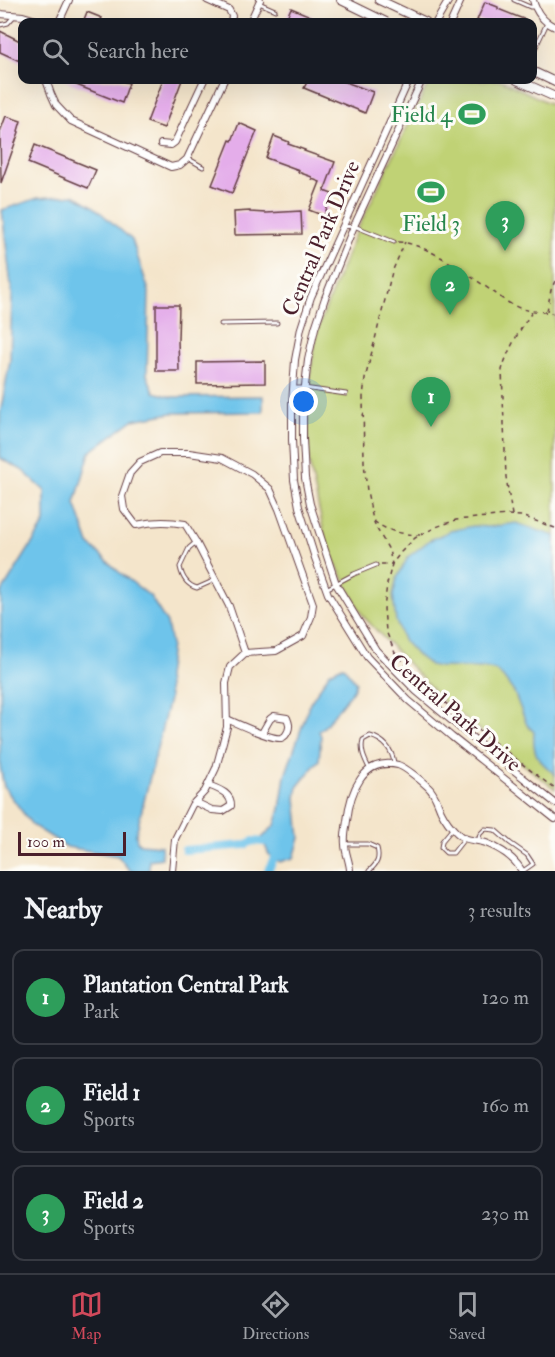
<!DOCTYPE html>
<style>
:root{--surface:#171b24;--page:#242831;--text:#f1f3f6;--muted:#9ea1a6;--line:#363941;--accent:#d1495b}
body{margin:0;font-family:"IM FELL Double Pica",serif;background:var(--page);color:var(--text)}
.scale{position:absolute;left:18px;bottom:15px;width:108px;box-sizing:border-box;padding-left:6px;border:3px solid #4a1f2b;border-top:0;font-size:16px;line-height:21px;white-space:nowrap;color:#4a1f2b;-webkit-text-stroke:4px #fdfcf7;paint-order:stroke}
.you{position:absolute;left:304px;top:402px;width:21px;height:21px;margin:-15px;border:4px solid #fff;border-radius:50%;background:#1a73e8;box-shadow:0 0 0 9px #1a73e833}
.badge{display:grid;place-items:center;width:39px;height:39px;border-radius:50%;background:var(--accent);color:#fff;font-size:20px;font-weight:700}
.pin{position:absolute;translate:-50% -50px;filter:drop-shadow(0 2px 3px #0008)}
.pin::after{content:'';position:absolute;top:32px;width:21px;height:18px;background:inherit;clip-path:polygon(0 0,100% 0,50% 100%)}
.list{margin:0;padding:0;list-style:none}
h2{display:flex;justify-content:space-between;align-items:center;height:78px;margin:0;padding:0 24px;font-size:26px}
h2 small{font-size:20px;font-weight:400;color:var(--muted)}
.list li{display:grid;grid-template-columns:39px 1fr auto;gap:18px;align-items:center;box-sizing:border-box;height:96px;margin:0 12px 12px;padding:0 12px;border:2px solid var(--line);border-radius:12px}
.list b{display:block;font-size:22px;white-space:nowrap}
.list p{margin:0;font-size:20px;white-space:nowrap;color:var(--muted)}
.list em{font-size:20px;font-style:normal;color:var(--muted)}
.icon{flex:none;width:33px;height:33px;fill:none;stroke:currentColor;stroke-width:2;stroke-linecap:round;stroke-linejoin:round}
.map{position:relative;flex:none;width:555px;height:871px;overflow:hidden}
.search{position:absolute;background:var(--surface);box-shadow:0 6px 24px #0002;left:18px;right:18px;top:18px;height:66px;display:flex;align-items:center;gap:15px;box-sizing:border-box;padding:0 21px;border-radius:12px;color:var(--muted);font-size:22px}
.sheet{height:402px;background:var(--surface)}
nav{display:flex;justify-content:space-around;align-items:center;box-sizing:border-box;height:84px;border-top:2px solid var(--line);background:var(--surface);font-size:16px;color:var(--muted)}
nav a{display:grid;justify-items:center;gap:3px}
nav .on{color:var(--accent)}
.map>svg:first-child{display:block}
.green{fill:#c0d275;stroke:#857850;stroke-width:1.5}
.water{fill:#6ec4eb;stroke:#5c728b;stroke-width:1.5}
.lines{fill:none;stroke-linecap:round;stroke-linejoin:round}
.canal{stroke:#6ec4eb;stroke-width:8}
.building{fill:#e4adea}
.lane-casing{stroke:#643d43;stroke-width:5}
.street-casing{stroke:#643d43;stroke-width:8}
.secondary-casing{stroke:#643d43;stroke-width:10}
.path{stroke:#643d43;stroke-width:1.5;stroke-dasharray:4.5 4.5;stroke-linecap:butt}
.lane{stroke:#fff;stroke-width:3}
.street{stroke:#fff;stroke-width:6}
.secondary{stroke:#fff;stroke-width:8}
.labels{text-anchor:middle;stroke-width:6;stroke-linejoin:round;paint-order:stroke}
.leisure-label{font-size:22px;fill:#27864d;stroke:#fdfcf7;text-anchor:end}
.street-label{font-size:22px;fill:#4a1f2b;stroke:#fdfcf7}
</style>
<div class="map">
<svg width="555" height="871" viewBox="0 0 555 871">
<rect width="100%" height="100%" fill="#fdfcf7"/>
<filter id="ink" filterUnits="userSpaceOnUse"><feTurbulence type="fractalNoise" baseFrequency=".0167" numOctaves="2"/><feDisplacementMap in="SourceGraphic" scale="12" xChannelSelector="R" yChannelSelector="G"/><feConvolveMatrix kernelMatrix="1 2 1 2 8 2 1 2 1" color-interpolation-filters="sRGB"/></filter>
<filter id="wash" filterUnits="userSpaceOnUse"><feTurbulence type="fractalNoise" baseFrequency=".008" numOctaves="4" result="noise"/><feDisplacementMap in="SourceGraphic" scale="24" xChannelSelector="R" yChannelSelector="G"/><feGaussianBlur stdDeviation="1.35" result="paint"/><feColorMatrix in="noise" values="0 0 0 0 0 0 0 0 0 0 0 0 0 0 0 0 0 1.4 0 .05"/><feComposite in="paint" operator="in"/></filter>
<g filter="url(#wash)">
<rect width="100%" height="100%" fill="#f4e5cb"/>
<polygon class="green" points="430,80 501,80 555,106 555,789 445,703 363,616 327,547 309,462 307,393 318,328 353,239"/>
<g class="water">
<polygon points="74,195 93,206 132,240 149,291 147,375 154,392 172,397 263,396 263,412 172,413 133,420 90,452 75,503 89,544 119,572 150,596 167,623 171,645 167,677 169,699 136,834 137,841 140,844 161,846 162,858 149,860 149,871 130,871 118,856 67,847 32,825 4,787 0,766 1,593 45,523 45,491 22,470 0,458 0,414 10,360 12,295 2,210 38,198"/>
<path d="M 516,523 L 555,536 L 555,775 C 539,760 532,756 534,732 L 527,725 L 514,692 L 503,677 L 495,670 L 485,668 L 440,667 L 430,665 L 416,654 L 403,640 L 396,621 L 393,595 L 397,578 L 408,557 L 430,540 L 450,531 L 473,526 L 489,527 Z"/>
<polygon points="343,666 356,682 353,690 324,727 319,731 321,736 319,760 298,786 296,798 300,838 294,858 280,862 269,855 262,838 275,825 280,809 285,776 310,703 330,672"/>
</g>
<g class="lines">
<g class="canal">
<polyline points="185,850 245,845 253,841 264,842"/>
<polyline points="268,871 274,858"/>
</g>
</g>
<g id="blocks">
<g class="building">
<polygon points="485,2 498,7 498,9 531,22 484,22 477,20"/>
<polygon points="291,8 313,17 310,22 285,22"/>
<polygon points="87,12 102,18 100,22 83,22"/>
<polygon points="0,31 22,42 22,62 0,52"/>
<polygon points="64,80 119,80 129,83 122,103"/>
<polygon points="163,80 182,80 164,128 147,122"/>
<polygon points="308,80 340,80 373,92 365,113 304,88"/>
<polygon points="6,116 21,121 18,131 19,132 1,183 0,132"/>
<polygon points="239,123 257,131 232,193 212,185 230,140 232,141"/>
<polygon points="274,136 289,142 288,144 305,150 304,151 335,162 324,191 332,194 324,216 309,210 320,182 312,179 312,177 298,172 299,170 266,158"/>
<polygon points="35,145 96,170 88,188 28,163"/>
<polygon points="250,211 250,212 266,213 301,211 302,234 235,235 234,212"/>
<polygon points="156,305 179,305 178,340 179,371 156,371"/>
<polygon points="265,361 265,383 197,384 197,362"/>
</g>
</g>
</g>
<g filter="url(#ink)">
<use href="#blocks" fill-opacity="0" stroke="#643d43" stroke-width="1.5"/>
<g class="lines">
<defs>
<g id="lane">
<polyline points="514,0 530,7 535,7"/>
<polyline points="259,3 275,10"/>
<polyline points="0,25 8,23 15,15"/>
<polyline points="534,51 547,23"/>
<polyline points="189,159 203,167"/>
<polyline points="342,227 354,226 394,242"/>
<polyline points="221,324 277,323"/>
<polyline points="295,388 304,388 346,394"/>
<path d="M 195,543 L 189,548 L 180,567 C 182,577 186,585 197,588 L 215,580"/>
<polyline points="326,589 354,574 376,565"/>
<path d="M 370,770 C 365,760 360,751 363,740 L 370,736 C 384,740 392,749 394,763"/>
<polyline points="452,829 442,841 441,848 446,853 453,853 464,839"/>
<polyline points="478,842 480,834 485,829 495,830 510,843 527,855 533,864 523,871"/>
<path d="M 346,844 L 368,844 L 377,848 C 380,859 377,864 369,871"/>
</g>
<g id="street">
<polyline points="207,0 229,10 232,16 231,22"/>
<path d="M 533,0 C 536,12 544,22 555,27"/>
<polyline points="0,14 23,16 43,22"/>
<polyline points="59,22 69,0"/>
<polyline points="250,22 260,0"/>
<polyline points="436,22 449,0"/>
<polyline points="451,22 461,0"/>
<polyline points="46,80 51,94 56,105 71,121 171,167 180,165 187,159 224,80"/>
<polyline points="409,80 311,297 301,328 295,360 292,404 292,440 294,480 299,507 315,558 328,594 367,657 408,700 452,737 555,819"/>
<polyline points="422,80 354,226 325,298 315,328 308,360 303,403 303,439 305,478 310,504 336,584 376,650 416,691 459,727 555,803"/>
<polyline points="161,144 171,145 175,142 204,80"/>
<path d="M 227,719 C 238,724 272,740 281,738 C 285,737 286,735 288,731 C 290,726 289,723 287,718 L 274,716 L 270,719 L 262,733"/>
<path d="M 195,802 L 212,810 L 223,811 L 231,806 C 232,793 218,789 208,785"/>
<path d="M 172,871 L 175,839 L 192,805 L 205,791 L 216,768 L 227,727 L 226,683 L 230,667 L 245,653 L 229,606 L 196,542 L 185,524 C 168,521 153,521 136,525 L 124,509 L 122,496 L 130,473 L 140,462 L 160,453 L 189,453 L 222,458 L 252,474 L 270,489 L 279,509 L 313,604 L 311,617 L 303,636 L 276,651 L 245,653"/>
<path d="M 350,871 C 350,862 345,853 345,844 C 344,837 346,828 347,821 C 350,793 362,757 398,765 C 405,767 422,781 428,787 C 435,793 437,802 441,811 C 445,819 450,826 457,833 C 466,842 475,839 486,843 C 501,849 514,857 522,871"/>
</g>
<g id="secondary">
<polyline points="341,0 386,22"/>
<polyline points="379,0 426,22"/>
<polyline points="532,71 555,82"/>
<polyline points="517,80 555,97"/>
</g>
</defs>
<use href="#lane" class="lane-casing"/>
<use href="#street" class="street-casing"/>
<use href="#secondary" class="secondary-casing"/>
<g class="path">
<path d="M 398,242 C 429,243 470,277 495,293 C 501,298 508,303 515,306 C 529,313 541,310 555,314"/>
<polyline points="547,311 551,290 555,281"/>
<path d="M 512,515 L 506,477 L 502,370 C 508,349 519,331 532,312"/>
<path d="M 374,521 C 387,532 403,534 420,535"/>
<polyline points="555,528 522,516 507,515 456,520 436,527 415,538 401,552 392,564 387,584 384,609 386,631 395,653 433,693 491,740 555,789"/>
<polyline points="381,564 392,564 389,550 377,529 373,520 367,491 364,462 363,397 365,379 392,272 405,242"/>
</g>
<use href="#lane" class="lane"/>
<use href="#street" class="street"/>
<use href="#secondary" class="secondary"/>
</g>
</g>
<defs>
<symbol id="stadium-bare" viewBox="-9 -9 18 18"><path d="M0-5a6.5 5 0 1 0 0 10a6.5 5 0 1 0 0-10ZM-3.5-1.8h7v3.6h-7Z" fill="#2e9e5b" stroke="#fdfcf7" stroke-width="2.5" paint-order="stroke"/></symbol>
</defs>
<g fill-rule="evenodd">
<use href="#stadium-bare" x="453" y="95" width="38" height="38"/>
<use href="#stadium-bare" x="412" y="173" width="38" height="38"/>
</g>
<g class="labels">
<g class="leisure-label">
<text x="452" y="122">Field 4</text>
<text x="431" y="231" text-anchor="middle">Field 3</text>
</g>
<g class="street-label">
<text transform="translate(320 238) rotate(-67)" y="8">Central Park Drive</text>
<text transform="translate(456 712) rotate(41)" y="8">Central Park Drive</text>
</g>
</g>
</svg>
<div class="scale">100 m</div>
<div class="you"></div>
<div class="pin badge" style="left:431px;top:427px;background:#2e9e5b">1</div>
<div class="pin badge" style="left:450px;top:315px;background:#2e9e5b">2</div>
<div class="pin badge" style="left:505px;top:251px;background:#2e9e5b">3</div>
<div class="search"><svg class="icon" aria-label="search" viewBox="0 0 24 24"><circle cx="10" cy="10" r="6"/><path d="M15 15l6 6"/></svg>Search here</div>
</div>
<section class="sheet">
<h2>Nearby<small>3 results</small></h2>
<ul class="list">
<li><span class="badge" style="background:#2e9e5b">1</span><div><b>Plantation Central Park</b><p>Park</p></div><em>120 m</em></li>
<li><span class="badge" style="background:#2e9e5b">2</span><div><b>Field 1</b><p>Sports</p></div><em>160 m</em></li>
<li><span class="badge" style="background:#2e9e5b">3</span><div><b>Field 2</b><p>Sports</p></div><em>230 m</em></li>
</ul>
</section>
<nav>
<a class="on"><svg class="icon" aria-label="map" viewBox="0 0 24 24"><path d="M3 6l6-2 6 2 6-2v14l-6 2-6-2-6 2zM9 4v14M15 6v14"/></svg>Map</a>
<a><svg class="icon" aria-label="directions" viewBox="0 0 24 24"><path d="M12 3l9 9-9 9-9-9zM9 14v-3h6M13 9l2 2-2 2"/></svg>Directions</a>
<a><svg class="icon" aria-label="saved" viewBox="0 0 24 24"><path d="M7 4h10v16l-5-4-5 4z"/></svg>Saved</a>
</nav>
